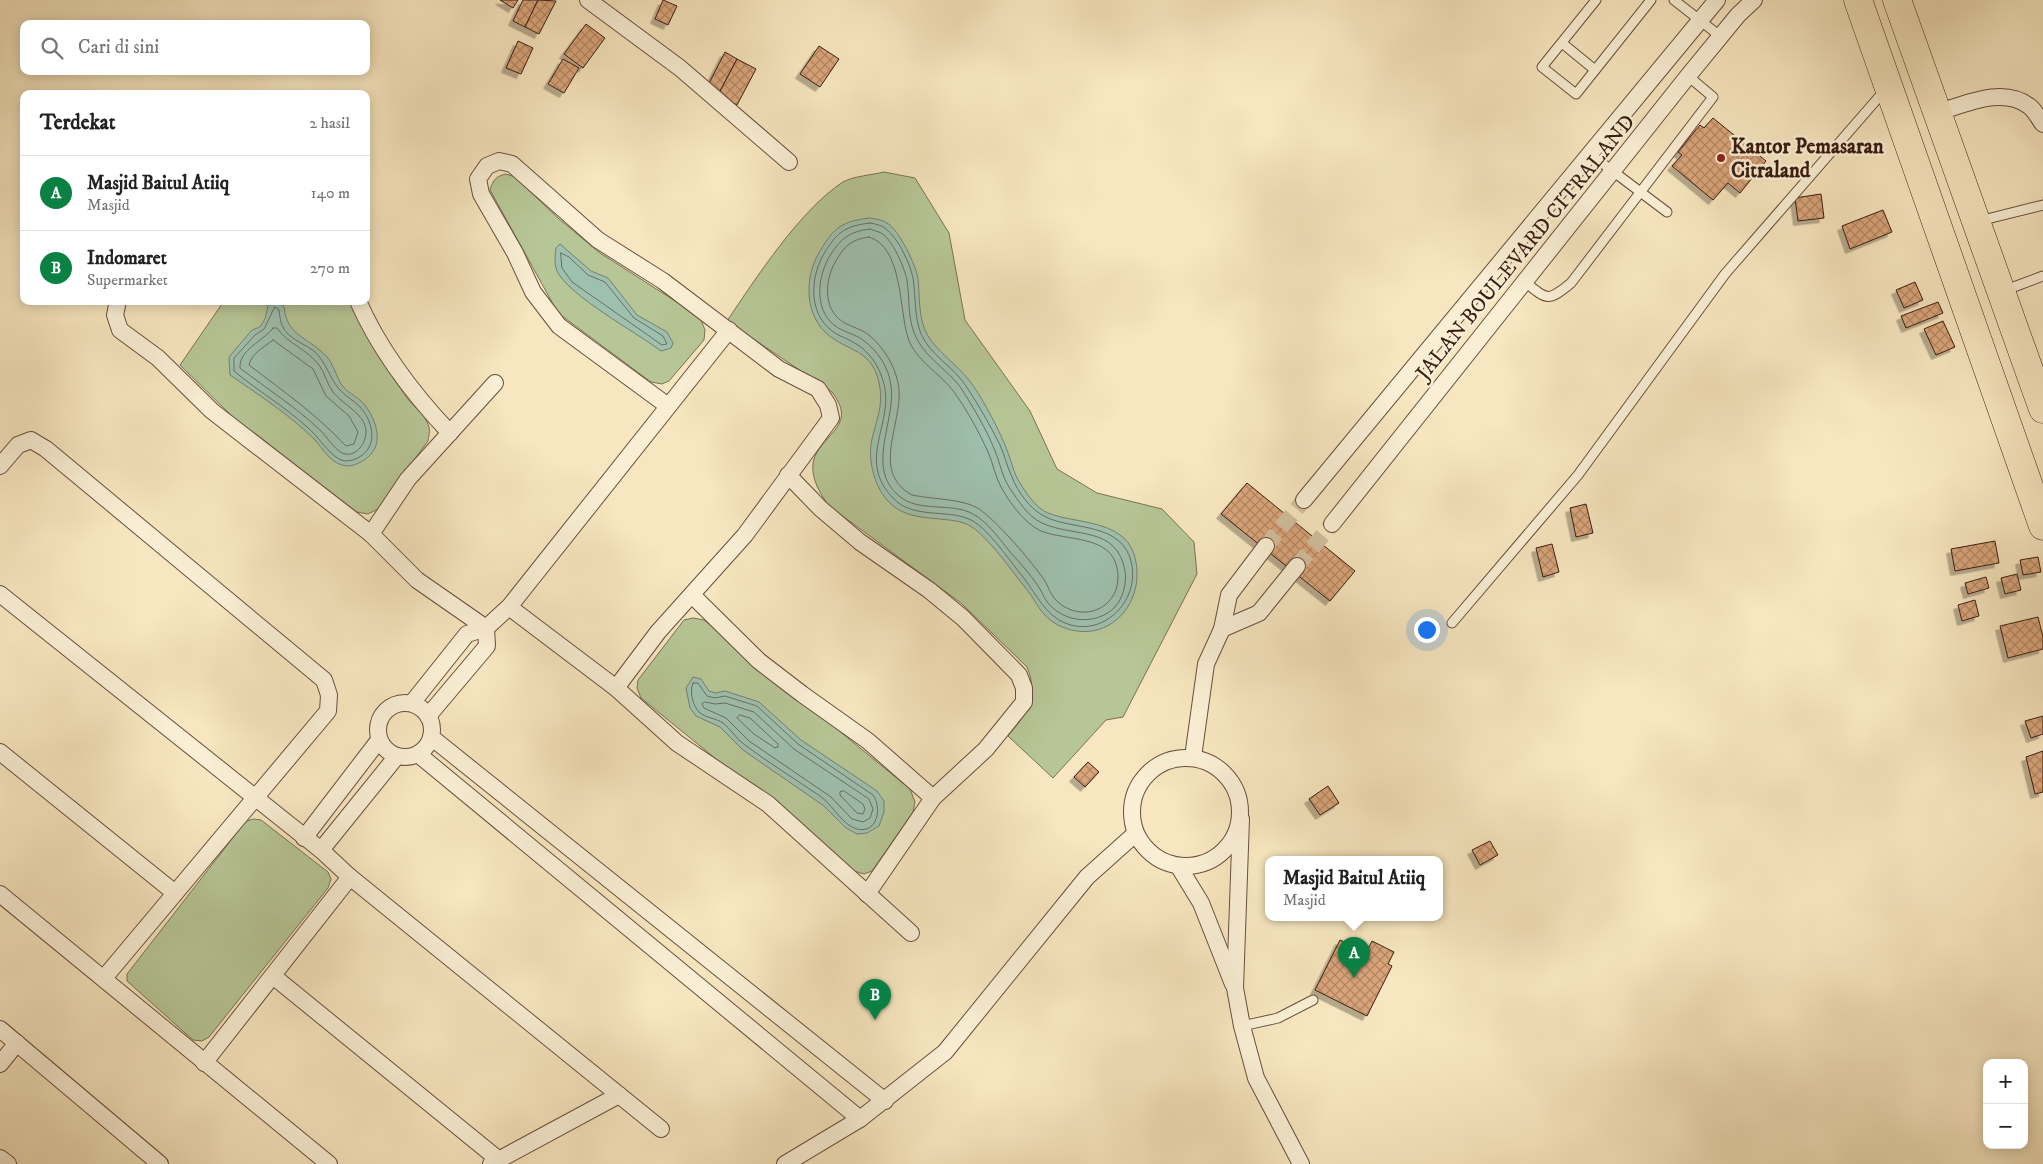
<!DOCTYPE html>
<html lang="id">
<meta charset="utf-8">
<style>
:root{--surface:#fff;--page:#f2f2f2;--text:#222;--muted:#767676;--line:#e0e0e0;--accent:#0b8043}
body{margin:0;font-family:"IM FELL DW Pica",serif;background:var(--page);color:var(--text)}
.controls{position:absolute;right:15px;bottom:15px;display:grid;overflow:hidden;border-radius:10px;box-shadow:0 2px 12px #0003}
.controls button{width:45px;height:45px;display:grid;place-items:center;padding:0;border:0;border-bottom:1px solid var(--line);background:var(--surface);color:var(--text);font:25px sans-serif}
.you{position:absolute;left:1426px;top:629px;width:18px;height:18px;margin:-12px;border:4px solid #fff;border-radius:50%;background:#1a73e8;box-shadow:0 0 0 8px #1a73e833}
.badge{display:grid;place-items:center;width:32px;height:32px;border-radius:50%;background:var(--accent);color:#fff;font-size:16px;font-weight:700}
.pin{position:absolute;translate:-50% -41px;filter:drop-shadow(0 1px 2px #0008)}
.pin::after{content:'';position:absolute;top:26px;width:18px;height:15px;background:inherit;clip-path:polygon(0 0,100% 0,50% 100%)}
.popup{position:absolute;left:1265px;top:856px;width:178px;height:65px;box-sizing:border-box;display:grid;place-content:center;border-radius:10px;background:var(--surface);filter:drop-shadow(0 1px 4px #0005);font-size:16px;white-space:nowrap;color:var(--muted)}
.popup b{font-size:19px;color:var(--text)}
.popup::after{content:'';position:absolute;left:50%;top:100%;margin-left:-10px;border:10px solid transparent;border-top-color:var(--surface)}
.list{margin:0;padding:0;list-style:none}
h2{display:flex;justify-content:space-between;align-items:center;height:65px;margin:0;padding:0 20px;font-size:21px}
h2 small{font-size:16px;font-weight:400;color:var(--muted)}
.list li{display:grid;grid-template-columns:32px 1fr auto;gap:15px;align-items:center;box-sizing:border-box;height:75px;padding:0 20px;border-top:1px solid var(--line)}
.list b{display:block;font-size:19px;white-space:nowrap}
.list p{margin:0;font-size:16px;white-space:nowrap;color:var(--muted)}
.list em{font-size:16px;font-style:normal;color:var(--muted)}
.icon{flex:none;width:28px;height:28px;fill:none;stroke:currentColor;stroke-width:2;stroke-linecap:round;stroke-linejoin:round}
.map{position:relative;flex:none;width:2043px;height:1164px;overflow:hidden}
.search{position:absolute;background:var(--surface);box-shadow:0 2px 12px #0003;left:20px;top:20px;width:350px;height:55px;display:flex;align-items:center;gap:12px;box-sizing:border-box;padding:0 18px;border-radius:10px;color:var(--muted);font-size:19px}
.panel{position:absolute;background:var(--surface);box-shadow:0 2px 12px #0003;left:20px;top:90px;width:350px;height:215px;border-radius:10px}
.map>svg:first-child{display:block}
.park{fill:#b7c696;stroke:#787254}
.water{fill:#9ec0ae;stroke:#767f70}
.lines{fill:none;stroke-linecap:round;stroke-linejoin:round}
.shore{stroke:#6c6e60;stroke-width:1}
.building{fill:url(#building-cross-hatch);stroke:#391d13;filter:url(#shadow)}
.minor-tunnel{stroke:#d1be9d;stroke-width:16;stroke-dasharray:16 8;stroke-linecap:butt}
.service-casing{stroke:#684f3e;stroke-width:11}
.minor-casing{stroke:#684f3e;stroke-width:18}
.trunk-casing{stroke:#391d13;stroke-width:29}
.service{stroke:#faefd5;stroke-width:9}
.minor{stroke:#faefd5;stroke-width:16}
.trunk{stroke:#f7e6bf;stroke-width:28}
.poi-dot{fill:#8f2418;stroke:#faefd5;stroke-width:2}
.labels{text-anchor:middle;stroke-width:5;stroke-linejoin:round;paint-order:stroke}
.poi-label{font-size:21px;font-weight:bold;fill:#391d13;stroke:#faefd5;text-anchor:start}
.street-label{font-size:21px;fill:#391d13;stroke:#faefd5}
</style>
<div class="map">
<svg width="2043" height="1164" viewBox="0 0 2043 1164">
<defs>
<pattern id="building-cross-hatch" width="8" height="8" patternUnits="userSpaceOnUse" patternTransform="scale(1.25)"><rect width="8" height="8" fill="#daa57a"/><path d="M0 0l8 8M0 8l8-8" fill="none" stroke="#b28663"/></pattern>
<filter id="shadow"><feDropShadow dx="-4.5" dy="4.5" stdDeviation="0" flood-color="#0004"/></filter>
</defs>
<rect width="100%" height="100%" fill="#f7e6bf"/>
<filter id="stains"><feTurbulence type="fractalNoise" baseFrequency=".004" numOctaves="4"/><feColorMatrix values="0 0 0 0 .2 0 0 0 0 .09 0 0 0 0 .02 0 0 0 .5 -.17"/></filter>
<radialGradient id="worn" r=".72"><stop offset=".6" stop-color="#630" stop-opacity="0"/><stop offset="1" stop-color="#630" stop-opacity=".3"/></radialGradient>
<g class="park">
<path d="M 884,172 L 915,178 L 949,233 L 965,320 L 1030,411 L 1057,469 L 1097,493 L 1162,509 L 1194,542 L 1197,574 L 1123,717 L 1106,720 L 1053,778 L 1008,736 C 1026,715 1039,694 1027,667 L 961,603 L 829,506 C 820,494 809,475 814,459 C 823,433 858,426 832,392 L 727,321 C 756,278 800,210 843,182 C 854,176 872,175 884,172 Z"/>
<path d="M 506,174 L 515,177 L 559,219 L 600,253 L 683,306 L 701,320 L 705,330 L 704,340 L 669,381 L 662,384 L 651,382 L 558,313 L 490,190 C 493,180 496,176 506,174 Z"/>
<path d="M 224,301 L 349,301 C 365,335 384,365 405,395 C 411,405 423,412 427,422 C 431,429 429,434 428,441 L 378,509 L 368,514 L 357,512 L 235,419 L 180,365 Z"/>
<polygon points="693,618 704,620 910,789 915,802 913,812 872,871 864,874 854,871 641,698 637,688 638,680 684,620"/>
<polygon points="254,819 261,820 328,872 331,879 328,888 209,1037 202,1041 193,1040 127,981 127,974 246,821"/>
</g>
<g class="water">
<path d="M 870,218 C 875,219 883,220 887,223 C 899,230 916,265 918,279 C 920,297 918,320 928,336 C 938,352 956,364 968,379 C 980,393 998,428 1005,445 C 1010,456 1012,468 1017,478 C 1024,490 1035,508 1048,513 C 1075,524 1122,519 1134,554 C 1149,603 1106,649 1058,625 C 1039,615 1037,601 1024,586 C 1011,570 983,529 964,523 C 941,516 910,522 891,504 C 875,490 867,460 872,439 C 876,422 883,406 880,388 C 874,347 847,353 825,332 C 804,311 805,275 820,251 C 834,227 843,221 870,218 Z"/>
<path d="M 560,244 L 591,271 L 608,278 L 637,315 L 667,332 L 673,343 L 671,348 L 661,351 C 636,332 569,296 557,271 C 554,263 555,255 556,248 Z"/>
<path d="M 273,303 L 279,303 L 284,307 C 287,337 309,337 327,357 C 333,364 336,375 341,384 C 347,393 357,396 364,404 C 376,419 385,444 367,458 C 360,463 351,468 342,465 C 330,462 323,449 315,440 C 290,415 259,395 230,375 L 229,357 L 252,330 L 260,327 L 265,319 L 268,306 Z"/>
<polygon points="693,677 701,679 709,691 716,693 725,691 759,702 801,740 877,791 884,801 884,812 879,826 867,833 857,834 846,828 824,806 743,750 720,727 696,716 690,708 686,688"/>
</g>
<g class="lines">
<g class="shore">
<path d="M 870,223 C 875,224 882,225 886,229 C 898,238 910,263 913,278 C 916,297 914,316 921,334 C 930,355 954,367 966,386 C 978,404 990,425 1000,445 C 1005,456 1007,467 1012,477 C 1017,491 1031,510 1044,516 C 1069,530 1115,522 1129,555 C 1146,598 1101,644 1059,620 C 1041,609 1033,588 1019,572 C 1007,557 986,526 969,519 C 945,509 912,519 893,498 C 856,460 894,424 884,384 C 879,365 869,350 851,341 C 844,337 836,335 831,330 C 807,311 811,274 825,252 C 838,231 846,226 870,223 Z"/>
<path d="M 870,229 C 874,231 877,231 881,233 C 893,240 904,267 907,280 C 910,300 907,321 917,339 C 927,359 949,371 961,388 C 973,407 987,430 995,451 C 1000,463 1002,476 1009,487 C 1018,500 1027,516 1042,523 C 1074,538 1117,525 1125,571 C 1127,583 1123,598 1115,607 C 1096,626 1064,623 1047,602 C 1043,596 1041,589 1036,583 C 1029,573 1020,563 1011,553 C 1000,540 989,523 973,514 C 952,502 919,513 899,496 C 865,468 896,421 891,386 C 889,368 878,351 863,340 C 855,334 843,332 834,325 C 813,308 818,274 831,254 C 841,238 851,231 870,229 Z"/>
<path d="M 869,237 C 903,247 899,310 908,338 C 915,360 941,374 954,392 C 967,410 979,432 988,452 C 993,463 995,476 1001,487 C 1010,503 1024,523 1041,531 C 1066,541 1111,535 1117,568 C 1119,576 1118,587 1114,594 C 1101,618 1070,617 1054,598 C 1050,593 1048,586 1045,581 C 1032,562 997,521 979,509 C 965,499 930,499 912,495 C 868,471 906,419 898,383 C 894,364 884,348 869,335 C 860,328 847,326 839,319 C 822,304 826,276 837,259 C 845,245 853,239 869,237 Z"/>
<polygon points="561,253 569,257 588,275 605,282 634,318 663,336 667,344 662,345 572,282 562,268"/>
<path d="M 275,307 L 279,310 C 280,319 281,327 288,334 C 295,341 306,345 314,351 C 326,362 329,377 339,389 C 345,396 353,400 359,406 C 372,419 379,444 361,456 C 355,460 346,463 339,459 C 329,454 317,435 307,427 C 284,406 258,391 234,371 L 234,358 L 255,335 L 264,329 Z"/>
<path d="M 273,328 L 277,328 C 288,344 307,349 319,365 C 325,373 327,384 333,392 C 343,405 366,414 366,432 C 366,443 357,456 345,454 C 337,453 327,437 321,431 C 296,407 267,389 240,368 C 239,349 264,341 273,328 Z"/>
<path d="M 273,340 L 313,369 L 326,396 L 349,416 L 358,432 L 354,444 L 346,446 C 316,414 283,391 249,365 C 251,354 264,347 273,340 Z"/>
<path d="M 693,683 L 698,683 L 707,696 L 715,698 L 725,696 L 757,706 L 798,744 L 873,795 C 882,807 878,834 857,829 C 842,825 833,805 820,796 C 795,779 769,763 745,745 C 736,739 731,729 723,723 C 716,718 705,718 699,712 C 693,706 689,691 693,683 Z"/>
<polygon points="705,702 715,704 725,703 754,712 794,749 869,799 873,809 870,818 863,822 852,819 831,797 749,741 726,718 704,708 702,704"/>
<polygon points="740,715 750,718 778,744 778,747 775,748 754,734 737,718"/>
<polygon points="844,791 863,804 865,809 863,814 857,813 840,795 840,792"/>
</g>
</g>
<g class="building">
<polygon points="500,0 518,0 513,8"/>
<polygon points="523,0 538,0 525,27 513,21"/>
<polygon points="538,0 556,1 539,34 525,27"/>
<polygon points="663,0 677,6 668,25 655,19"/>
<polygon points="586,24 605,38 583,68 564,54"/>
<polygon points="518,41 533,48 521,74 506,68"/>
<polygon points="819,46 839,59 820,87 800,74"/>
<polygon points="725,52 737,59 718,95 706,89"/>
<polygon points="563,59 579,68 564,93 548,84"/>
<polygon points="737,59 756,69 737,105 718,95"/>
<polygon points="1713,118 1766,161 1740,193 1728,183 1713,200 1672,166 1682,155 1678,152 1700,125 1704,128"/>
<polygon points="1821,194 1824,218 1798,221 1795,198"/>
<polygon points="1883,210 1892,232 1850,249 1842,226"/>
<polygon points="1915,282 1923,300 1904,308 1896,290"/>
<polygon points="1938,302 1943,313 1906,328 1901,316"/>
<polygon points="1943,321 1955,347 1936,355 1924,329"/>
<polygon points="1247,483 1355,571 1330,601 1221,514"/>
<polygon points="1586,504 1593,533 1576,537 1570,508"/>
<polygon points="1995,541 1999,563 1955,571 1951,549"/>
<polygon points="1552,544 1559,572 1543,577 1536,548"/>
<polygon points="2038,557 2041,572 2023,575 2020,560"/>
<polygon points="2017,574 2021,590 2005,594 2001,578"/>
<polygon points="1986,577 1989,588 1968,594 1965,583"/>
<polygon points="1975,600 1979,616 1962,621 1958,605"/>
<polygon points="2038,617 2043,637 2043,649 2008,658 2000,626"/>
<polygon points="2043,716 2043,734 2031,738 2025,721"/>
<polygon points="2043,751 2043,792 2035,794 2026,757"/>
<polygon points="1088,762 1099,772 1085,787 1074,777"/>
<polygon points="1328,786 1339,803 1320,815 1309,799"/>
<polygon points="1490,841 1498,855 1480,865 1472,850"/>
<polygon points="1340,940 1366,953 1372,941 1394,952 1388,964 1392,966 1367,1016 1315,990"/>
</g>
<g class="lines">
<g class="minor-tunnel">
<polyline points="1266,546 1304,500"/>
<polyline points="1297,566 1332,524"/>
</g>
<defs>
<g id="service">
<polyline points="1596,0 1542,67 1576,94 1651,0"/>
<polyline points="1674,0 1720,36"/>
<polyline points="1562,43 1595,70"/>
<polyline points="1590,154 1667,212"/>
<polyline points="1979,221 2043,205"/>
<path d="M 1525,282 C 1547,300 1548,302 1571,283 L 1713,97 L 1688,76"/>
<polyline points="2003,291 2043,276"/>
<polyline points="1452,623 1578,475 1725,274 1885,90"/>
<polyline points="1242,1026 1278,1018 1313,1000"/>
</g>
<g id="minor">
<polyline points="588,0 680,68 789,162"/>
<path d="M 1939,112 C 1966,104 2003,86 2029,106 C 2035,110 2039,119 2043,124"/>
<polyline points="118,301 115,315 120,330 158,358 212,411 371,534 417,580 486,628"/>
<path d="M 358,301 C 380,351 413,394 450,433"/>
<polyline points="0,466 18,445 31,440 46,449 324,680 329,695 328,711 104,978"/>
<polyline points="788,475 821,509 860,542 929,590 963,618 1019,675 1024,688 1024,702 986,749 933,798 867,894"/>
<polyline points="1304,500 1717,0"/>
<polyline points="1332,524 1688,76 1738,15 1754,0"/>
<polyline points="371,534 408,479 495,383"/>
<polyline points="0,594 321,850 350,877 661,1129"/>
<polyline points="693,596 759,661 802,694 868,741 933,798"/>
<polyline points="509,607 616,688 677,743 768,804 911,933"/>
<polyline points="1222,629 1259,613 1297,566"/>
<polyline points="616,688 658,632 745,535 831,418 828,405 818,389 779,369 663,281 598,240 512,164 499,161 487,166 478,179 481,194 515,253 533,292 559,326 668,406"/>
<polyline points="412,703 467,634 486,628 509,607 729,330"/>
<circle cx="405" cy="730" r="27"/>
<polyline points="428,716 487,646 486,628"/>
<polyline points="431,737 885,1101"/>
<polyline points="0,752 175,893"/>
<polyline points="418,754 860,1119"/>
<polyline points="1193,757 1206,664 1222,629 1229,595 1266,546"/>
<circle cx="1186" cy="812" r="54"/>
<polyline points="1241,819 1235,988 1242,1026 1256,1078 1301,1164"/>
<polyline points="304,838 379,740"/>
<polyline points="321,850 397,756"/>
<polyline points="1179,867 1201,903 1233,984"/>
<polyline points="0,894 329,1164"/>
<polyline points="273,976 499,1160"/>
<polyline points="0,1029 160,1164"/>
<polyline points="204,1063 350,877"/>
<polyline points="0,1064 17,1043"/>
<polyline points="0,1158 8,1164"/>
<polyline points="491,1164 619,1095"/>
<polyline points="785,1164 860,1119 945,1052 1087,877 1135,834"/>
</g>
<g id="trunk">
<polyline points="1858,0 2043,526"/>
<polyline points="1897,0 2043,409"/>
</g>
</defs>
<use href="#service" class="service-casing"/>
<use href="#minor" class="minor-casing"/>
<use href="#trunk" class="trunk-casing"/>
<use href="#service" class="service"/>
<use href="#minor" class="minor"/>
<use href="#trunk" class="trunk"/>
</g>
<circle class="poi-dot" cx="1721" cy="158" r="5"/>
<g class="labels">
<g class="poi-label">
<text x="1731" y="153">Kantor Pemasaran<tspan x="1731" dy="24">Citraland</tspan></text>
</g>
<g class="street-label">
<text transform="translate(1525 247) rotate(-51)" y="7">JALAN BOULEVARD CITRALAND</text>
</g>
</g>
<rect width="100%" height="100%" filter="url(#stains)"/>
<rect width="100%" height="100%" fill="url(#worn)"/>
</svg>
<div class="controls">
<button>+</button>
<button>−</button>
</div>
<div class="you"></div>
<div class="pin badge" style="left:1354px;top:978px">A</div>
<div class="popup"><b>Masjid Baitul Atiiq</b>Masjid</div>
<div class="pin badge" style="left:875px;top:1020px">B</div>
<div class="search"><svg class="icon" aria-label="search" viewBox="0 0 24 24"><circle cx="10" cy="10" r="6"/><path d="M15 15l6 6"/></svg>Cari di sini</div>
<section class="panel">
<h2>Terdekat<small>2 hasil</small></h2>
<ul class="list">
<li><span class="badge">A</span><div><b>Masjid Baitul Atiiq</b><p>Masjid</p></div><em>140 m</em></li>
<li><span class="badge">B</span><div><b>Indomaret</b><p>Supermarket</p></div><em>270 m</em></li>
</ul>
</section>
</div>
